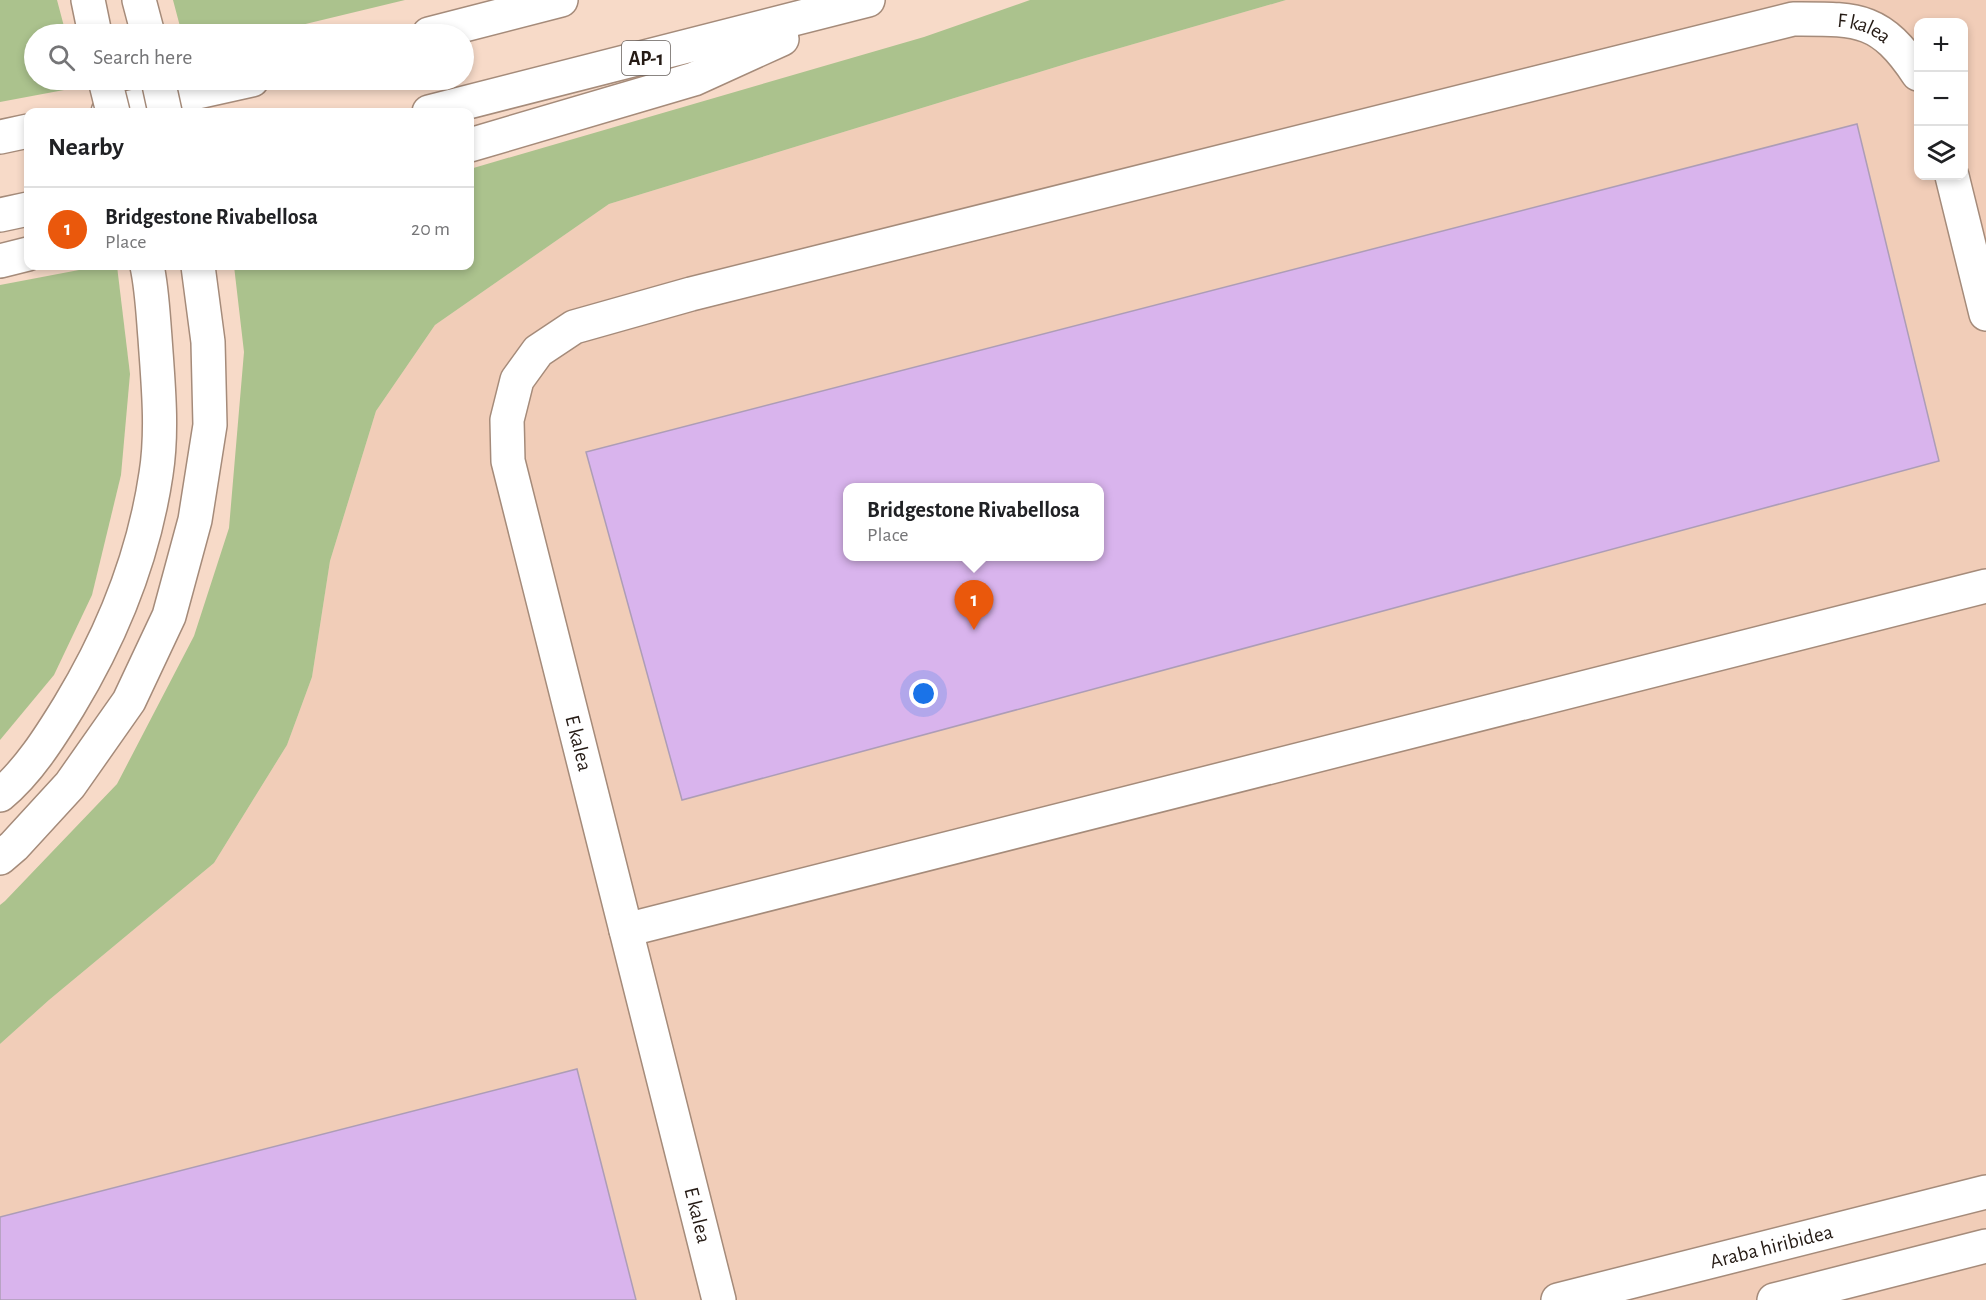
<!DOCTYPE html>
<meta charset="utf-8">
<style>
:root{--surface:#fff;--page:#f6f6f6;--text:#202124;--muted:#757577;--line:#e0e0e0;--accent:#ea580c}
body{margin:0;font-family:"Alegreya Sans",sans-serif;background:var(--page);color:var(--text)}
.controls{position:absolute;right:18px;top:18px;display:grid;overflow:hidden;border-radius:12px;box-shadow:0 3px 9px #0003}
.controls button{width:54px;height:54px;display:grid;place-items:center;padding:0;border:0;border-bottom:2px solid var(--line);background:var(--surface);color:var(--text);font:30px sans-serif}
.you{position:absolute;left:924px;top:694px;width:21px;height:21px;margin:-15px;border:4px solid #fff;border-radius:50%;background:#1a73e8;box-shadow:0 0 0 9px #1a73e833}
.badge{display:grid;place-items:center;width:39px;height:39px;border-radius:50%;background:var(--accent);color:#fff;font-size:20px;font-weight:700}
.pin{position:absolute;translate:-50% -50px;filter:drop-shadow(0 2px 3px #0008)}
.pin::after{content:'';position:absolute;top:32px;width:21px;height:18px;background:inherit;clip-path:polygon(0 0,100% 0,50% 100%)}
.popup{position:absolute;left:843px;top:483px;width:261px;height:78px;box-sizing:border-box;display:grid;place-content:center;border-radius:12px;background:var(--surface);filter:drop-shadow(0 2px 4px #0005);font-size:20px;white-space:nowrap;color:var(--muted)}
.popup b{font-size:22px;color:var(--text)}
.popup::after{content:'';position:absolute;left:50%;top:100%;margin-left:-12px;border:12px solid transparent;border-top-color:var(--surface)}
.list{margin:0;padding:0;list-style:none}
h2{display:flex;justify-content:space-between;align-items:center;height:78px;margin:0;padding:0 24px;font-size:26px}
h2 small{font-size:20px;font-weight:400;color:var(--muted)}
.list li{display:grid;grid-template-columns:39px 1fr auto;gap:18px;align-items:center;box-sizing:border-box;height:84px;padding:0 24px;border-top:2px solid var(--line)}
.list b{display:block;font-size:22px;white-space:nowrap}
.list p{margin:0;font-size:20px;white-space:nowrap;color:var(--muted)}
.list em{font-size:20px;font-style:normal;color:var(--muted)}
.icon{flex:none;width:33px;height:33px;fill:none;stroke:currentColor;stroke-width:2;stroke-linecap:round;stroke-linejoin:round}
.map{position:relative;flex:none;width:1986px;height:1300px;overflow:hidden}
.search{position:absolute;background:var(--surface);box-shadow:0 3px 9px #0003;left:24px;top:24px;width:450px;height:66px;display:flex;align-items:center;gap:15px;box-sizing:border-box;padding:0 21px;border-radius:33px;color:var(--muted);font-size:22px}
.panel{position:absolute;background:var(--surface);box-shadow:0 3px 9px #0003;left:24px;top:108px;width:450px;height:162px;border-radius:12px}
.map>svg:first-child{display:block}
.built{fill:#f1cdb8;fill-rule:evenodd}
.green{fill:#abc28d}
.building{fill:#d9b4ed;stroke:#ad9db6;stroke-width:1.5;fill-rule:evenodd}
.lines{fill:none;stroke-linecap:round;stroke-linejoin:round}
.minor-casing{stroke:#a58b7a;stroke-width:36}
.motorway-casing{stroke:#a58b7a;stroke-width:36}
.minor{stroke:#fff;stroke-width:33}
.motorway{stroke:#fff;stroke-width:33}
.motorway-bridge-casing{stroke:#a58b7a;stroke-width:36;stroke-linecap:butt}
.motorway-bridge{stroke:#fff;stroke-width:33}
.labels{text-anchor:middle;stroke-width:5;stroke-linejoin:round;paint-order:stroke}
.shield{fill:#fff;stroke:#665f5b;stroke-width:1.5}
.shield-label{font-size:20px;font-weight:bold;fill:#251b15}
.street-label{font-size:21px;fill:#251b15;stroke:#fff}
</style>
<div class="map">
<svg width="1986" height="1300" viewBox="0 0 1986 1300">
<rect width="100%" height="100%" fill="#f7dac8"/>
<path class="built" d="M 1286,0 L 1986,0 L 1986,1300 L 0,1300 L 0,1044 L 49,1000 L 214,863 L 287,745 L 312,677 L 330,561 L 376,411 L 435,325 L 609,204 L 1082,59 ZM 1918,22 L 1964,22 L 1964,176 L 1918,176 ZM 848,488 L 1100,488 L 1100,556 L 848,556 Z"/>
<g class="green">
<polygon points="0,0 57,0 66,34 34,34 34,80 78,80 80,87 0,102"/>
<polygon points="173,0 405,0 264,34 231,34 229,28 208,34 182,34"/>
<polygon points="1030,0 1286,0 1082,59 609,204 435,325 376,411 330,561 312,677 287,745 214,863 49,1000 0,1044 0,905 5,901 117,784 194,636 229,528 244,352 234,266 470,266 470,169 924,37"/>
<polygon points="100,266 117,266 130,374 121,475 92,595 54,675 0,740 0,285"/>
</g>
<g class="building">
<path d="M 1857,124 L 1939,461 L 682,800 L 586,452 ZM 848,488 L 1100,488 L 1100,556 L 848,556 Z"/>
<polygon points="577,1069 636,1300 0,1300 0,1217"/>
</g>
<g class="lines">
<defs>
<g id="minor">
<polyline points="1952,176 1986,314"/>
<polyline points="626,930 1986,586"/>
<path id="s1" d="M 719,1300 L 508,461 L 507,420 L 517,380 L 538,351 L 574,327 L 691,294 L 1793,19 C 1858,19 1880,17 1918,74"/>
<path id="s2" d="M 1558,1300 L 1986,1192"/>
<polyline points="1774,1300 1986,1246"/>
</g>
<g id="motorway">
<polyline points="88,0 95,34"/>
<polyline points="139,0 148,34"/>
<polyline points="429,34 561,0"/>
<polyline points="108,112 252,80"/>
<polyline points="429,112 868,0"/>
<polyline points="0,137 28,131"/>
<polyline points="470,145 694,79 782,39"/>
<polyline points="0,215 28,209"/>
<polyline points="0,261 28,254"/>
<path d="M 0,795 C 28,772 50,737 69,706 C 112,635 144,555 156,474 C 163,430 158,382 155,338 C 153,314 152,289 147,266"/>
<polyline points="0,858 14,846 70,785 129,701 169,616 195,520 210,425 208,342 198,266"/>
</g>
</defs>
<use href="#minor" class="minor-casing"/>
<use href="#motorway" class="motorway-casing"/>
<use href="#minor" class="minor"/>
<use href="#motorway" class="motorway"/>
<defs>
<g id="motorway-bridge">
<polyline points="105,80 113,112"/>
<polyline points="158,80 165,112"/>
</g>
</defs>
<use href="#motorway-bridge" class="motorway-bridge-casing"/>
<use href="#motorway-bridge" class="motorway-bridge"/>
</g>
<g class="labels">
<rect class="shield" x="622" y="41" width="48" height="34" rx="4.5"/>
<g class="shield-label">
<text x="646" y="65">AP-1</text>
</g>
<g class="street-label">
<text dy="7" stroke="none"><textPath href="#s1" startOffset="2356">F kalea</textPath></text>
<text transform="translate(579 743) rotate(76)" y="7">E kalea</text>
<text transform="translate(698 1215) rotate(76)" y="7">E kalea</text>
<text dy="7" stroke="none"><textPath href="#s2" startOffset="220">Araba hiribidea</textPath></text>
</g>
</g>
</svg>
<div class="controls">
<button>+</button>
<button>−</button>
<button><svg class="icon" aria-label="layers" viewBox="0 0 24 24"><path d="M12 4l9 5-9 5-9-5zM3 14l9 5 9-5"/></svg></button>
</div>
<div class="you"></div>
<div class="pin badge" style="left:974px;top:630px">1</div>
<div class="popup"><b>Bridgestone Rivabellosa</b>Place</div>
<div class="search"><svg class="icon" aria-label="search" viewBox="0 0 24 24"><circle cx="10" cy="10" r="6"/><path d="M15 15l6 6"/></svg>Search here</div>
<section class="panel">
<h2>Nearby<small></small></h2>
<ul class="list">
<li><span class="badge">1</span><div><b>Bridgestone Rivabellosa</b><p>Place</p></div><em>20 m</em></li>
</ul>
</section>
</div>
